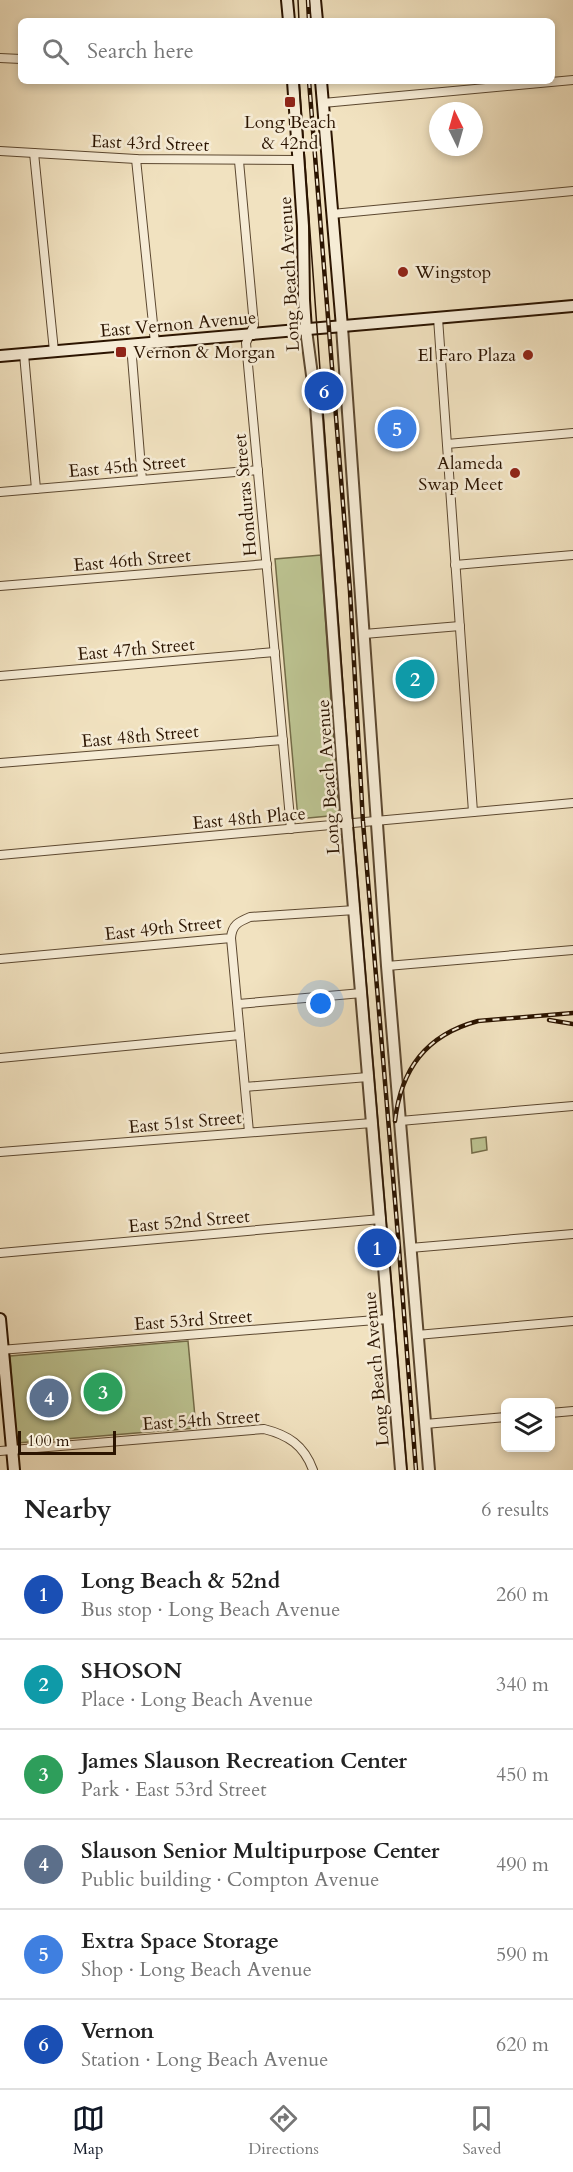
<!DOCTYPE html>
<meta charset="utf-8">
<style>
:root{--surface:#fff;--page:#f6f6f6;--text:#222;--muted:#767676;--line:#e0e0e0;--accent:#111827}
body{margin:0;font-family:Cardo,serif;background:var(--page);color:var(--text)}
.controls{position:absolute;right:18px;bottom:18px;display:grid;overflow:hidden;border-radius:9px;box-shadow:0 3px 9px #0003}
.controls button{width:54px;height:54px;display:grid;place-items:center;padding:0;border:0;border-bottom:2px solid var(--line);background:var(--surface);color:var(--text);font:30px sans-serif}
.compass{position:absolute;left:429px;top:102px;width:54px;height:54px;border-radius:50%;background:var(--surface);box-shadow:0 3px 9px #0003;rotate:355deg}
.scale{position:absolute;left:18px;bottom:15px;width:98px;box-sizing:border-box;padding-left:6px;border:3px solid #2b1400;border-top:0;font-size:16px;line-height:21px;white-space:nowrap;color:#2b1400;-webkit-text-stroke:4px #f6ecd6;paint-order:stroke}
.you{position:absolute;left:321px;top:1004px;width:21px;height:21px;margin:-15px;border:4px solid #fff;border-radius:50%;background:#1a73e8;box-shadow:0 0 0 9px #1a73e833}
.badge{display:grid;place-items:center;width:39px;height:39px;border-radius:50%;background:var(--accent);color:#fff;font-size:20px;font-weight:700}
.pin{position:absolute;translate:-50% -50%;border:3px solid #fff;box-shadow:0 2px 6px #0006}
.list{margin:0;padding:0;list-style:none}
h2{display:flex;justify-content:space-between;align-items:center;height:78px;margin:0;padding:0 24px;font-size:26px}
h2 small{font-size:20px;font-weight:400;color:var(--muted)}
.list li{display:grid;grid-template-columns:39px 1fr auto;gap:18px;align-items:center;box-sizing:border-box;height:90px;padding:0 24px;border-top:2px solid var(--line)}
.list b{display:block;font-size:22px;white-space:nowrap}
.list p{margin:0;font-size:20px;white-space:nowrap;color:var(--muted)}
.list em{font-size:20px;font-style:normal;color:var(--muted)}
.icon{flex:none;width:33px;height:33px;fill:none;stroke:currentColor;stroke-width:2;stroke-linecap:round;stroke-linejoin:round}
.map{position:relative;flex:none;width:573px;height:1470px;overflow:hidden}
.search{position:absolute;background:var(--surface);box-shadow:0 3px 9px #0003;left:18px;right:18px;top:18px;height:66px;display:flex;align-items:center;gap:15px;box-sizing:border-box;padding:0 21px;border-radius:9px;color:var(--muted);font-size:22px}
.sheet{height:618px;background:var(--surface)}
nav{display:flex;justify-content:space-around;align-items:center;box-sizing:border-box;height:84px;border-top:2px solid var(--line);background:var(--surface);font-size:16px;color:var(--muted)}
nav a{display:grid;justify-items:center;gap:3px}
nav .on{color:var(--accent)}
.map>svg:first-child{display:block}
.green{fill:#bcc391;stroke:#746c48;stroke-width:1.5}
.lines{fill:none;stroke-linecap:round;stroke-linejoin:round}
.minor-casing{stroke:#5c4830;stroke-width:10}
.tertiary-casing{stroke:#5c4830;stroke-width:14}
.secondary-casing{stroke:#2b1400;stroke-width:14}
.minor{stroke:#f6ecd6;stroke-width:8}
.tertiary{stroke:#f6ecd6;stroke-width:10}
.secondary{stroke:#f6ecd6;stroke-width:10}
.tram{stroke:#2b1400;stroke-width:1.5}
.rail-casing{stroke:#2b1400;stroke-width:4.5}
.rail{stroke:#f6ecd6;stroke-width:2;stroke-dasharray:7;stroke-linecap:butt}
.poi-dot{fill:#8f2418;stroke:#f6ecd6;stroke-width:2}
.labels{text-anchor:middle;stroke-width:5;stroke-linejoin:round;paint-order:stroke}
.poi-label{font-size:18px;fill:#2b1400;stroke:#f6ecd6;text-anchor:start}
.street-label{font-size:18px;fill:#2b1400;stroke:#f6ecd6}
</style>
<div class="map">
<svg width="573" height="1470" viewBox="0 0 573 1470">
<rect width="100%" height="100%" fill="#f1e2c0"/>
<filter id="stains"><feTurbulence type="fractalNoise" baseFrequency=".00333" numOctaves="4"/><feColorMatrix values="0 0 0 0 .2 0 0 0 0 .09 0 0 0 0 .02 0 0 0 .5 -.17"/></filter>
<radialGradient id="worn" r=".72"><stop offset=".6" stop-color="#630" stop-opacity="0"/><stop offset="1" stop-color="#630" stop-opacity=".3"/></radialGradient>
<g class="green">
<polygon points="321,555 339,815 298,819 275,559"/>
<polygon points="486,1137 487,1150 472,1153 471,1139"/>
<polygon points="188,1341 196,1428 17,1443 10,1356"/>
</g>
<g class="lines">
<defs>
<g id="minor">
<polyline points="0,58 21,59"/>
<polyline points="323,103 573,80"/>
<polyline points="0,151 136,159 299,160"/>
<polyline points="34,153 54,351"/>
<polyline points="136,159 155,343"/>
<polyline points="239,161 254,325 246,343 291,829"/>
<polyline points="332,214 573,191"/>
<polyline points="438,318 473,812"/>
<polyline points="131,345 142,480"/>
<polyline points="24,354 36,489"/>
<polyline points="447,444 573,433"/>
<polyline points="0,492 258,470"/>
<polyline points="455,565 573,555"/>
<polyline points="0,586 267,564"/>
<polyline points="364,634 460,626"/>
<polyline points="0,676 275,652"/>
<polyline points="0,763 283,740"/>
<polyline points="0,855 573,803"/>
<polyline points="231,938 249,1132"/>
<path d="M 0,959 L 231,938 C 232,925 238,922 250,917 L 355,910"/>
<polyline points="387,966 573,950"/>
<polyline points="238,1004 362,993"/>
<polyline points="0,1058 240,1035"/>
<polyline points="245,1087 368,1077"/>
<polyline points="400,1121 573,1106"/>
<polyline points="0,1152 372,1123"/>
<polyline points="410,1248 573,1234"/>
<polyline points="0,1253 381,1219"/>
<polyline points="417,1335 573,1321"/>
<polyline points="0,1350 388,1319"/>
<polyline points="550,1413 573,1411"/>
<polyline points="425,1424 506,1417"/>
<path d="M 0,1451 L 264,1429 C 288,1435 304,1445 313,1470"/>
</g>
<g id="tertiary">
<polyline points="342,327 387,966 429,1470"/>
<polyline points="306,330 316,405 346,813 401,1470"/>
</g>
<g id="secondary">
<polyline points="287,0 289,21"/>
<polyline points="315,0 317,21"/>
<polyline points="293,81 303,226 304,300 306,330"/>
<polyline points="321,81 342,327"/>
<polyline points="0,356 573,306"/>
<polyline points="0,1319 14,1470"/>
</g>
</defs>
<use href="#minor" class="minor-casing"/>
<use href="#tertiary" class="tertiary-casing"/>
<use href="#secondary" class="secondary-casing"/>
<use href="#minor" class="minor"/>
<use href="#tertiary" class="tertiary"/>
<use href="#secondary" class="secondary"/>
<g class="tram">
<polyline points="298,0 299,21"/>
<polyline points="299,81 353,823 407,1470"/>
</g>
<defs>
<g id="rail">
<polyline points="308,0 309,21"/>
<polyline points="309,81 350,591 363,822 398,1236 416,1470"/>
<polyline points="549,1020 573,1024"/>
<path d="M 395,1121 C 401,1069 426,1035 478,1021 L 573,1013"/>
</g>
</defs>
<use href="#rail" class="rail-casing"/>
<use href="#rail" class="rail"/>
</g>
<g class="poi-dot">
<rect x="284" y="96" width="12" height="12" rx="3"/>
<circle cx="403" cy="272" r="6"/>
<rect x="115" y="346" width="12" height="12" rx="3"/>
<circle cx="528" cy="355" r="6"/>
<circle cx="515" cy="473" r="6"/>
</g>
<g class="labels">
<g class="poi-label">
<text x="290" y="128" text-anchor="middle">Long Beach<tspan x="290" dy="21">&amp; 42nd</tspan></text>
<text x="415" y="278">Wingstop</text>
<text x="133" y="358">Vernon &amp; Morgan</text>
<text x="516" y="361" text-anchor="end">El Faro Plaza</text>
<text x="503" y="469" text-anchor="end">Alameda<tspan x="503" dy="21">Swap Meet</tspan></text>
</g>
<g class="street-label">
<text transform="translate(150 143) rotate(2)" y="6">East 43rd Street</text>
<text transform="translate(289 274) rotate(-93)" y="6">Long Beach Avenue</text>
<text transform="translate(178 324) rotate(-5)" y="6">East Vernon Avenue</text>
<text transform="translate(127 466) rotate(-5)" y="6">East 45th Street</text>
<text transform="translate(245 495) rotate(-95)" y="6">Honduras Street</text>
<text transform="translate(132 560) rotate(-5)" y="6">East 46th Street</text>
<text transform="translate(136 649) rotate(-5)" y="6">East 47th Street</text>
<text transform="translate(140 736) rotate(-5)" y="6">East 48th Street</text>
<text transform="translate(328 777) rotate(-94)" y="6">Long Beach Avenue</text>
<text transform="translate(249 818) rotate(-5)" y="6">East 48th Place</text>
<text transform="translate(163 928) rotate(-6)" y="6">East 49th Street</text>
<text transform="translate(185 1122) rotate(-5)" y="6">East 51st Street</text>
<text transform="translate(189 1221) rotate(-5)" y="6">East 52nd Street</text>
<text transform="translate(193 1320) rotate(-4)" y="6">East 53rd Street</text>
<text transform="translate(376 1369) rotate(-95)" y="6">Long Beach Avenue</text>
<text transform="translate(201 1420) rotate(-4)" y="6">East 54th Street</text>
</g>
</g>
<rect width="100%" height="100%" filter="url(#stains)"/>
<rect width="100%" height="100%" fill="url(#worn)"/>
</svg>
<div class="controls">
<button><svg class="icon" aria-label="layers" viewBox="0 0 24 24"><path d="M12 4l9 5-9 5-9-5zM3 14l9 5 9-5"/></svg></button>
</div>
<svg class="compass" viewBox="-18 -18 36 36"><path d="M0-13l5 13h-10z" fill="#e53935"/><path d="M0 13l5-13h-10z" fill="#767676"/></svg>
<div class="scale">100 m</div>
<div class="you"></div>
<div class="pin badge" style="left:377px;top:1248px;background:#1a4fb4">1</div>
<div class="pin badge" style="left:415px;top:679px;background:#0f9aa8">2</div>
<div class="pin badge" style="left:103px;top:1392px;background:#2e9e5b">3</div>
<div class="pin badge" style="left:49px;top:1398px;background:#5c6f8a">4</div>
<div class="pin badge" style="left:397px;top:429px;background:#3f7fe0">5</div>
<div class="pin badge" style="left:324px;top:391px;background:#1a4fb4">6</div>
<div class="search"><svg class="icon" aria-label="search" viewBox="0 0 24 24"><circle cx="10" cy="10" r="6"/><path d="M15 15l6 6"/></svg>Search here</div>
</div>
<section class="sheet">
<h2>Nearby<small>6 results</small></h2>
<ul class="list">
<li><span class="badge" style="background:#1a4fb4">1</span><div><b>Long Beach &amp; 52nd</b><p>Bus stop · Long Beach Avenue</p></div><em>260 m</em></li>
<li><span class="badge" style="background:#0f9aa8">2</span><div><b>SHOSON</b><p>Place · Long Beach Avenue</p></div><em>340 m</em></li>
<li><span class="badge" style="background:#2e9e5b">3</span><div><b>James Slauson Recreation Center</b><p>Park · East 53rd Street</p></div><em>450 m</em></li>
<li><span class="badge" style="background:#5c6f8a">4</span><div><b>Slauson Senior Multipurpose Center</b><p>Public building · Compton Avenue</p></div><em>490 m</em></li>
<li><span class="badge" style="background:#3f7fe0">5</span><div><b>Extra Space Storage</b><p>Shop · Long Beach Avenue</p></div><em>590 m</em></li>
<li><span class="badge" style="background:#1a4fb4">6</span><div><b>Vernon</b><p>Station · Long Beach Avenue</p></div><em>620 m</em></li>
</ul>
</section>
<nav>
<a class="on"><svg class="icon" aria-label="map" viewBox="0 0 24 24"><path d="M3 6l6-2 6 2 6-2v14l-6 2-6-2-6 2zM9 4v14M15 6v14"/></svg>Map</a>
<a><svg class="icon" aria-label="directions" viewBox="0 0 24 24"><path d="M12 3l9 9-9 9-9-9zM9 14v-3h6M13 9l2 2-2 2"/></svg>Directions</a>
<a><svg class="icon" aria-label="saved" viewBox="0 0 24 24"><path d="M7 4h10v16l-5-4-5 4z"/></svg>Saved</a>
</nav>
